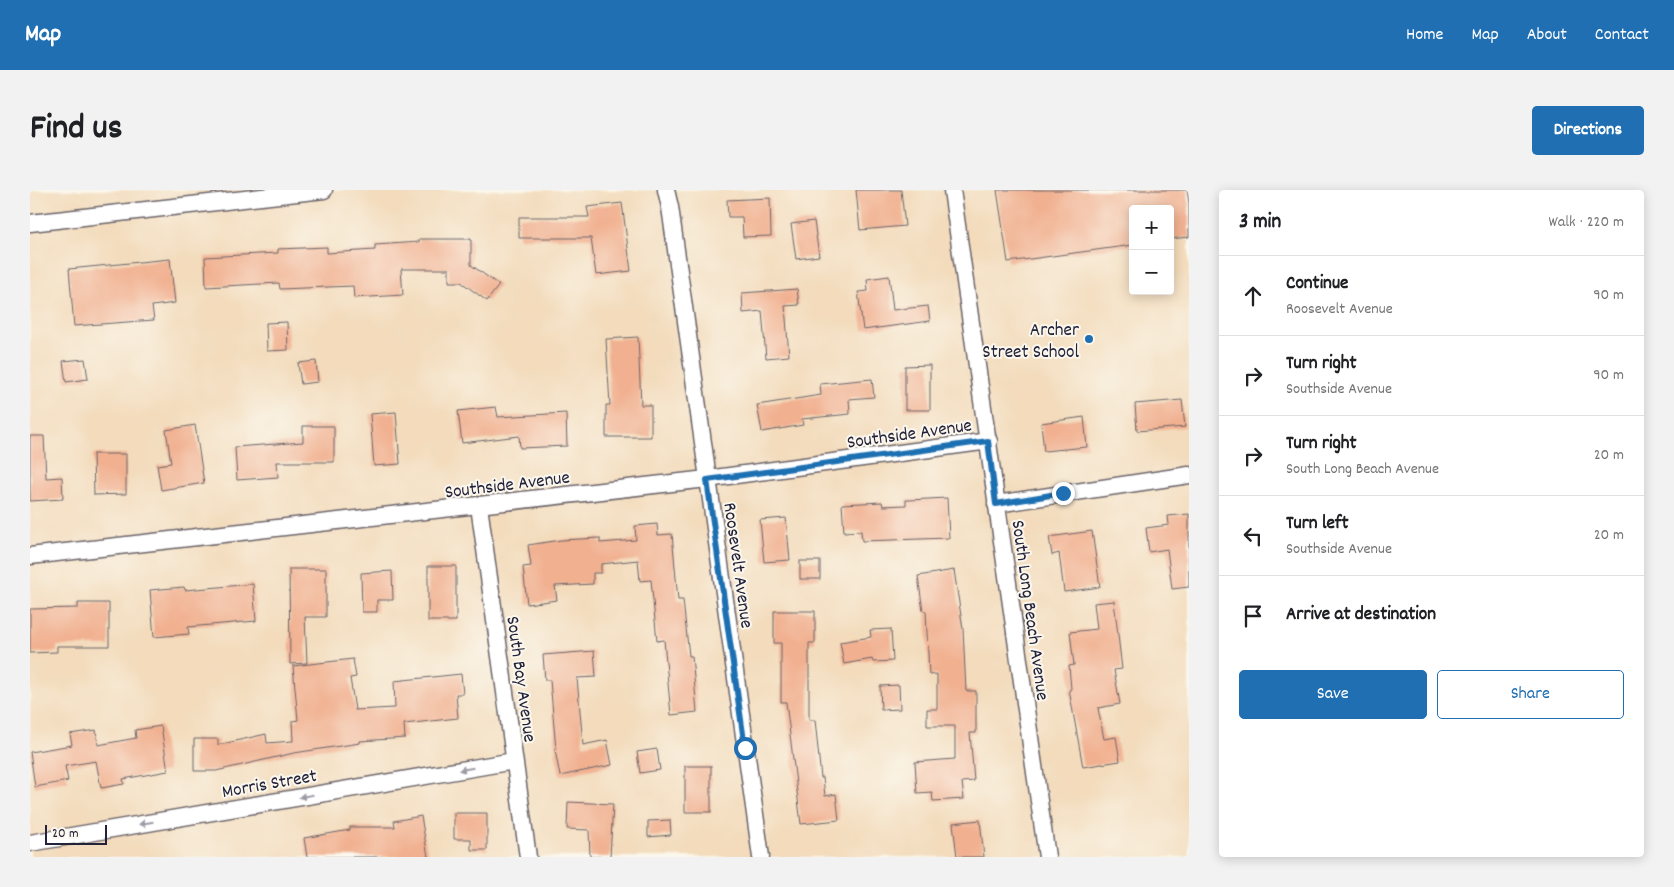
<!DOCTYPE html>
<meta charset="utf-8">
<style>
:root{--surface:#fff;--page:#f2f2f2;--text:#202124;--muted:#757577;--line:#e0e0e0;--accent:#1f6fb2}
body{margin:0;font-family:Dekko,sans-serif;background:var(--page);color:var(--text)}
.controls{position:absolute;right:15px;top:15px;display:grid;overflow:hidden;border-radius:5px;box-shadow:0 2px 12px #0003}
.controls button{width:45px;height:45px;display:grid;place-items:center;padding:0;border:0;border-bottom:1px solid var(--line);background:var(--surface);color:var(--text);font:25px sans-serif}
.scale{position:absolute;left:15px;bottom:12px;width:62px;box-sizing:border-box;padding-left:5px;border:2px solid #22223b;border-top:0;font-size:14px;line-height:18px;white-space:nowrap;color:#22223b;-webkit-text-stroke:4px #fbf7ec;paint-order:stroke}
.stop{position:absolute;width:15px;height:15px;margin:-11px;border:4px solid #1f6fb2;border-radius:50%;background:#fff}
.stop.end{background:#1f6fb2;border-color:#fff;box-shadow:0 1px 5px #0008}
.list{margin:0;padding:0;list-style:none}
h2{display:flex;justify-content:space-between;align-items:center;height:65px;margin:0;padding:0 20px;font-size:21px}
h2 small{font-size:16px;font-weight:400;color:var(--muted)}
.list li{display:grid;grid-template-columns:32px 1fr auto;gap:15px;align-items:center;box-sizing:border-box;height:80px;padding:0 20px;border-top:1px solid var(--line)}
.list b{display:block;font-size:19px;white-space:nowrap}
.list p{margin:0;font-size:16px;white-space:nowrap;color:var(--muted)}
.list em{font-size:16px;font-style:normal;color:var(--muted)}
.actions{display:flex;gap:10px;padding:15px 20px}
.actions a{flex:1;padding:11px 0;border:1px solid var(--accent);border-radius:5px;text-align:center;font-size:18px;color:var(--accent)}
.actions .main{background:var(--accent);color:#fff}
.icon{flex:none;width:28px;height:28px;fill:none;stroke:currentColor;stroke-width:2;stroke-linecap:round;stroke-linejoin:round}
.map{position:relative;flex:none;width:1159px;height:667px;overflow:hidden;border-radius:5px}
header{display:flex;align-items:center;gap:30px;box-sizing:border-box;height:70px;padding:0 25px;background:var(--accent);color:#fff}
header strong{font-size:24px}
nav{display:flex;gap:28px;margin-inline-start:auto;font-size:18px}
.intro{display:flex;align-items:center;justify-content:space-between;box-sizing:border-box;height:120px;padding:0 30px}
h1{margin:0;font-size:35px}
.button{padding:12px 22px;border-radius:5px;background:var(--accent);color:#fff;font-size:18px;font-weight:700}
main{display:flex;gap:30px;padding:0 30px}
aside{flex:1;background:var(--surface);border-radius:5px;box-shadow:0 2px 12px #0003}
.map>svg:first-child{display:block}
.building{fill:#f1b191}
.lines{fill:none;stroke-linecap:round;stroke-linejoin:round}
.street-casing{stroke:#6b6368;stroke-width:19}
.street{stroke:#fff;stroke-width:16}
.oneway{fill:#9c9ca7}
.route{stroke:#1f6fb2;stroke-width:6}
.poi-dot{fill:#1f6fb2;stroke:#fbf7ec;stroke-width:2}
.labels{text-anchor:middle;stroke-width:4;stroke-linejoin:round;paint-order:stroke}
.poi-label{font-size:19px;fill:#22223b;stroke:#fbf7ec;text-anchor:end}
.street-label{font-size:19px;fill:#22223b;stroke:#fbf7ec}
</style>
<header>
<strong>Map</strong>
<nav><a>Home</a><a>Map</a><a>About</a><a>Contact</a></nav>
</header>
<div class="intro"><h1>Find us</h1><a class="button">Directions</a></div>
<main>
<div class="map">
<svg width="1159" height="667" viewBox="0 0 1159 667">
<rect width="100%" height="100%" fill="#fbf7ec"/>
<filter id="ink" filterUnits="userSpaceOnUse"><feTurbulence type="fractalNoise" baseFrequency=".02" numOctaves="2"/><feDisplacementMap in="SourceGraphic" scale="10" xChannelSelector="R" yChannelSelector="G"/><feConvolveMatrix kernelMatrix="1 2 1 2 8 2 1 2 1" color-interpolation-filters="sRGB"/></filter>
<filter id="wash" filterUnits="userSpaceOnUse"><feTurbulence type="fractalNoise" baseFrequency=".0096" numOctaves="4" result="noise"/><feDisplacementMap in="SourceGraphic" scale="20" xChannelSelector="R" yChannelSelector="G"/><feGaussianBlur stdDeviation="1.12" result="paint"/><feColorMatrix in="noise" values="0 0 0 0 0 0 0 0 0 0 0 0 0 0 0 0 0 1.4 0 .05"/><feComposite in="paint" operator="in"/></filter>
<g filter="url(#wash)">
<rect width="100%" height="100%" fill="#f3dbbc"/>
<g id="blocks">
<g class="building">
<polygon points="826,0 871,0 875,36 830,40"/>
<polygon points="967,0 1157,0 1159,13 1159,47 1140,49 1140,19 1103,19 1103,55 978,72"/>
<polygon points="740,8 741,46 713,47 712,27 698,27 697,10"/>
<polygon points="592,13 601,81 566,85 561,48 489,48 489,27 559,27 557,17"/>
<polygon points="784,31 789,66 766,69 761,34"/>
<polygon points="389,49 441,49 441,75 469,95 457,111 431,92 419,92 419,79 371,79 373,105 324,108 323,96 250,99 249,93 176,97 175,67 248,63 248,59 297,57 297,63 345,60 345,55 389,52"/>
<polygon points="140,69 145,113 122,116 124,130 44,136 39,79"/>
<polygon points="859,86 863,120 898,116 900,131 833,140 828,102 838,101 837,89"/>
<polygon points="767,99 769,115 755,116 759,166 736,168 732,121 713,123 712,103"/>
<polygon points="257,132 258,160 237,161 236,133"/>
<polygon points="608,147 611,215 621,215 621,247 576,247 576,215 580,215 576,149"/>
<polygon points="55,169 58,189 36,192 33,171"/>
<polygon points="286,171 288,192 271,194 268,173"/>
<polygon points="900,175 900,220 875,220 875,176"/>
<polygon points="842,189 844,207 819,209 820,224 772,229 773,235 732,242 727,215 791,205 790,194"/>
<polygon points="1152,210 1155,237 1107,241 1105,214"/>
<polygon points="466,217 468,227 536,223 537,256 490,258 489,246 432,253 428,221"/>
<polygon points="366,222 370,274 344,276 340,224"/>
<polygon points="1054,227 1057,257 1014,261 1011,233"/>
<polygon points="165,235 174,293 131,300 127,275 141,273 136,240"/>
<polygon points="273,236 304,236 304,272 247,272 248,287 207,290 205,257 273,252"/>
<polygon points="0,246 14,246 16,288 32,287 33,309 0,311"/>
<polygon points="63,264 96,264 96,304 64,305"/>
<polygon points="917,308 919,348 832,351 831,341 814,342 812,314 852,312 853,316 876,315 876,310 879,310"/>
<polygon points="1159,324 1159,397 1142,399 1137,359 1119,362 1116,338 1139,335 1138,326"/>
<polygon points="756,328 760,370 734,372 730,330"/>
<polygon points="627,334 628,345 642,344 648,410 653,410 659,466 662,466 667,522 641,525 634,450 627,451 621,390 610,391 608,370 571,374 571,383 563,383 563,394 525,396 527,410 497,414 493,377 501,376 498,355 531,350 570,348 570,353 606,350 605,336"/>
<polygon points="1062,341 1070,397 1034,402 1029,363 1022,365 1019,347"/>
<rect x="770" y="371" width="20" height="18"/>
<rect x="398" y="376" width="28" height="55"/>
<polygon points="259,379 296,379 296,427 275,427 277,473 260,474"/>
<polygon points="924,380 933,439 936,501 946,501 946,543 940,543 944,591 932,592 934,609 903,611 902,602 887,603 885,572 925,569 925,536 897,536 897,519 907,519 907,484 899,485 896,421 893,421 888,386"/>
<polygon points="362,381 363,410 347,410 347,422 332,422 331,383"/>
<polygon points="223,394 226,431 158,437 159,444 124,447 120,400 154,397 155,400"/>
<polygon points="1084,411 1092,479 1084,480 1090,514 1068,518 1074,549 1086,547 1090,571 1053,577 1039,500 1041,499 1039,476 1044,475 1040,442 1067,439 1064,413"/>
<polygon points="48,413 79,413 79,456 27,456 27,462 0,463 0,419 48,418"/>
<polygon points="744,421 785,421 785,453 779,453 779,530 785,530 791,588 793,588 795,606 806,604 809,630 771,634 756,512 751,512 751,453 744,453"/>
<polygon points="861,439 863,471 843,472 842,469 814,474 810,452 841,447 840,440"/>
<polygon points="564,461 566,487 547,488 553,555 577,550 582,575 530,586 525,560 526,560 520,490 515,490 513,465"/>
<polygon points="323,469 326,487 320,488 325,520 365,518 364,491 431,484 433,504 426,504 428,528 374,534 375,548 330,551 330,553 264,563 186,581 164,581 164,549 188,549 188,555 236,544 237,553 263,551 262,531 268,530 263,476"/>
<polygon points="869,495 870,519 851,520 850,496"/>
<polygon points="131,536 138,581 93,589 94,594 71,598 66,571 35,576 38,591 5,597 0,562 42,555 40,544 66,540 68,555 106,548 105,540"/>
<polygon points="627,559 630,580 610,583 607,562"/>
<rect x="655" y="576" width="26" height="46"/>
<polygon points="538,612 583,614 580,667 560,667 559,640 537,639"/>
<polygon points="424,623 457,623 457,660 441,660 441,649 424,649"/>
<polygon points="391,626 398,667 277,667 274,648 320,640 320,637 365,637 364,631"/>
<polygon points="640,630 641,645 618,647 618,631"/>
<polygon points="950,630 954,667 927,667 923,633"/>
</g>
</g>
</g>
<g filter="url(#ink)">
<use href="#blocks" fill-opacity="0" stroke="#6b6368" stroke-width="1"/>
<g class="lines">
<defs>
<g id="street">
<polyline points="636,0 640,17 731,667"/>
<polyline points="922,0 1017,667"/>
<polyline points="0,33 294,0"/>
<polyline points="966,314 1159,285"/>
<polyline points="449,316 498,667"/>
<polyline points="0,366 677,289 959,251"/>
<polyline points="0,653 484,571"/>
</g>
</defs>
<use href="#street" class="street-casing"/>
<use href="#street" class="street"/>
</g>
<defs><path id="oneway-solid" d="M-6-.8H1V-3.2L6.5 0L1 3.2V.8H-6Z" transform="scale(1.25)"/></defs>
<g class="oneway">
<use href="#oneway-solid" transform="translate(436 579) rotate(170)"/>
<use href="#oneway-solid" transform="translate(276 606) rotate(170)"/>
<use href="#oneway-solid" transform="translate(116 633) rotate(170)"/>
</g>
</g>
<g class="lines" filter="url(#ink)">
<polyline class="route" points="715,558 677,290 958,251 966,314 1033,303"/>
</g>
<circle class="poi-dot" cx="1059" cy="149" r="5"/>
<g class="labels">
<g class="poi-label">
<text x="1049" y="145">Archer<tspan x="1049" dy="22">Street School</tspan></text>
</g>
<g class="street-label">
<text transform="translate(879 242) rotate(-8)" y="7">Southside Avenue</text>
<text transform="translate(477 293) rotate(-7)" y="7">Southside Avenue</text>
<text transform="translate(710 375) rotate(82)" y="7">Roosevelt Avenue</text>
<text transform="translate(1002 420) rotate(82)" y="7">South Long Beach Avenue</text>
<text transform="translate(493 489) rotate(82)" y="7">South Bay Avenue</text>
<text transform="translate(239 592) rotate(-10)" y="7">Morris Street</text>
</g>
</g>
</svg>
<div class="controls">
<button>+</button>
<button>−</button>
</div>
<div class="scale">20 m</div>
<div class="stop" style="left:715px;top:558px"></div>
<div class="stop end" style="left:1033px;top:303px"></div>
</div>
<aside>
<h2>3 min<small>Walk · 220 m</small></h2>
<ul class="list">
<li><svg class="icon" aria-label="ahead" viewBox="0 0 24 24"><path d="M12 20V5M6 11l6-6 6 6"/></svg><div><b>Continue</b><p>Roosevelt Avenue</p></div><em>90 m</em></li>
<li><svg class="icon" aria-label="right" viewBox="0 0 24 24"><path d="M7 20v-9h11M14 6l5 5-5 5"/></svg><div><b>Turn right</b><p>Southside Avenue</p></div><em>90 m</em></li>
<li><svg class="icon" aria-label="right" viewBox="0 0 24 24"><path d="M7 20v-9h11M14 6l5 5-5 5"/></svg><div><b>Turn right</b><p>South Long Beach Avenue</p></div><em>20 m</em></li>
<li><svg class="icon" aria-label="left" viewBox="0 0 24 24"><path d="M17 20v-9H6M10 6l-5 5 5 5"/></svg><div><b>Turn left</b><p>Southside Avenue</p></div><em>20 m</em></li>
<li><svg class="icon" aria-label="arrive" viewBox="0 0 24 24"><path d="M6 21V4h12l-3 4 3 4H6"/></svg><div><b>Arrive at destination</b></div></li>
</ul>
<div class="actions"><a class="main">Save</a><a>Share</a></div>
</aside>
</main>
